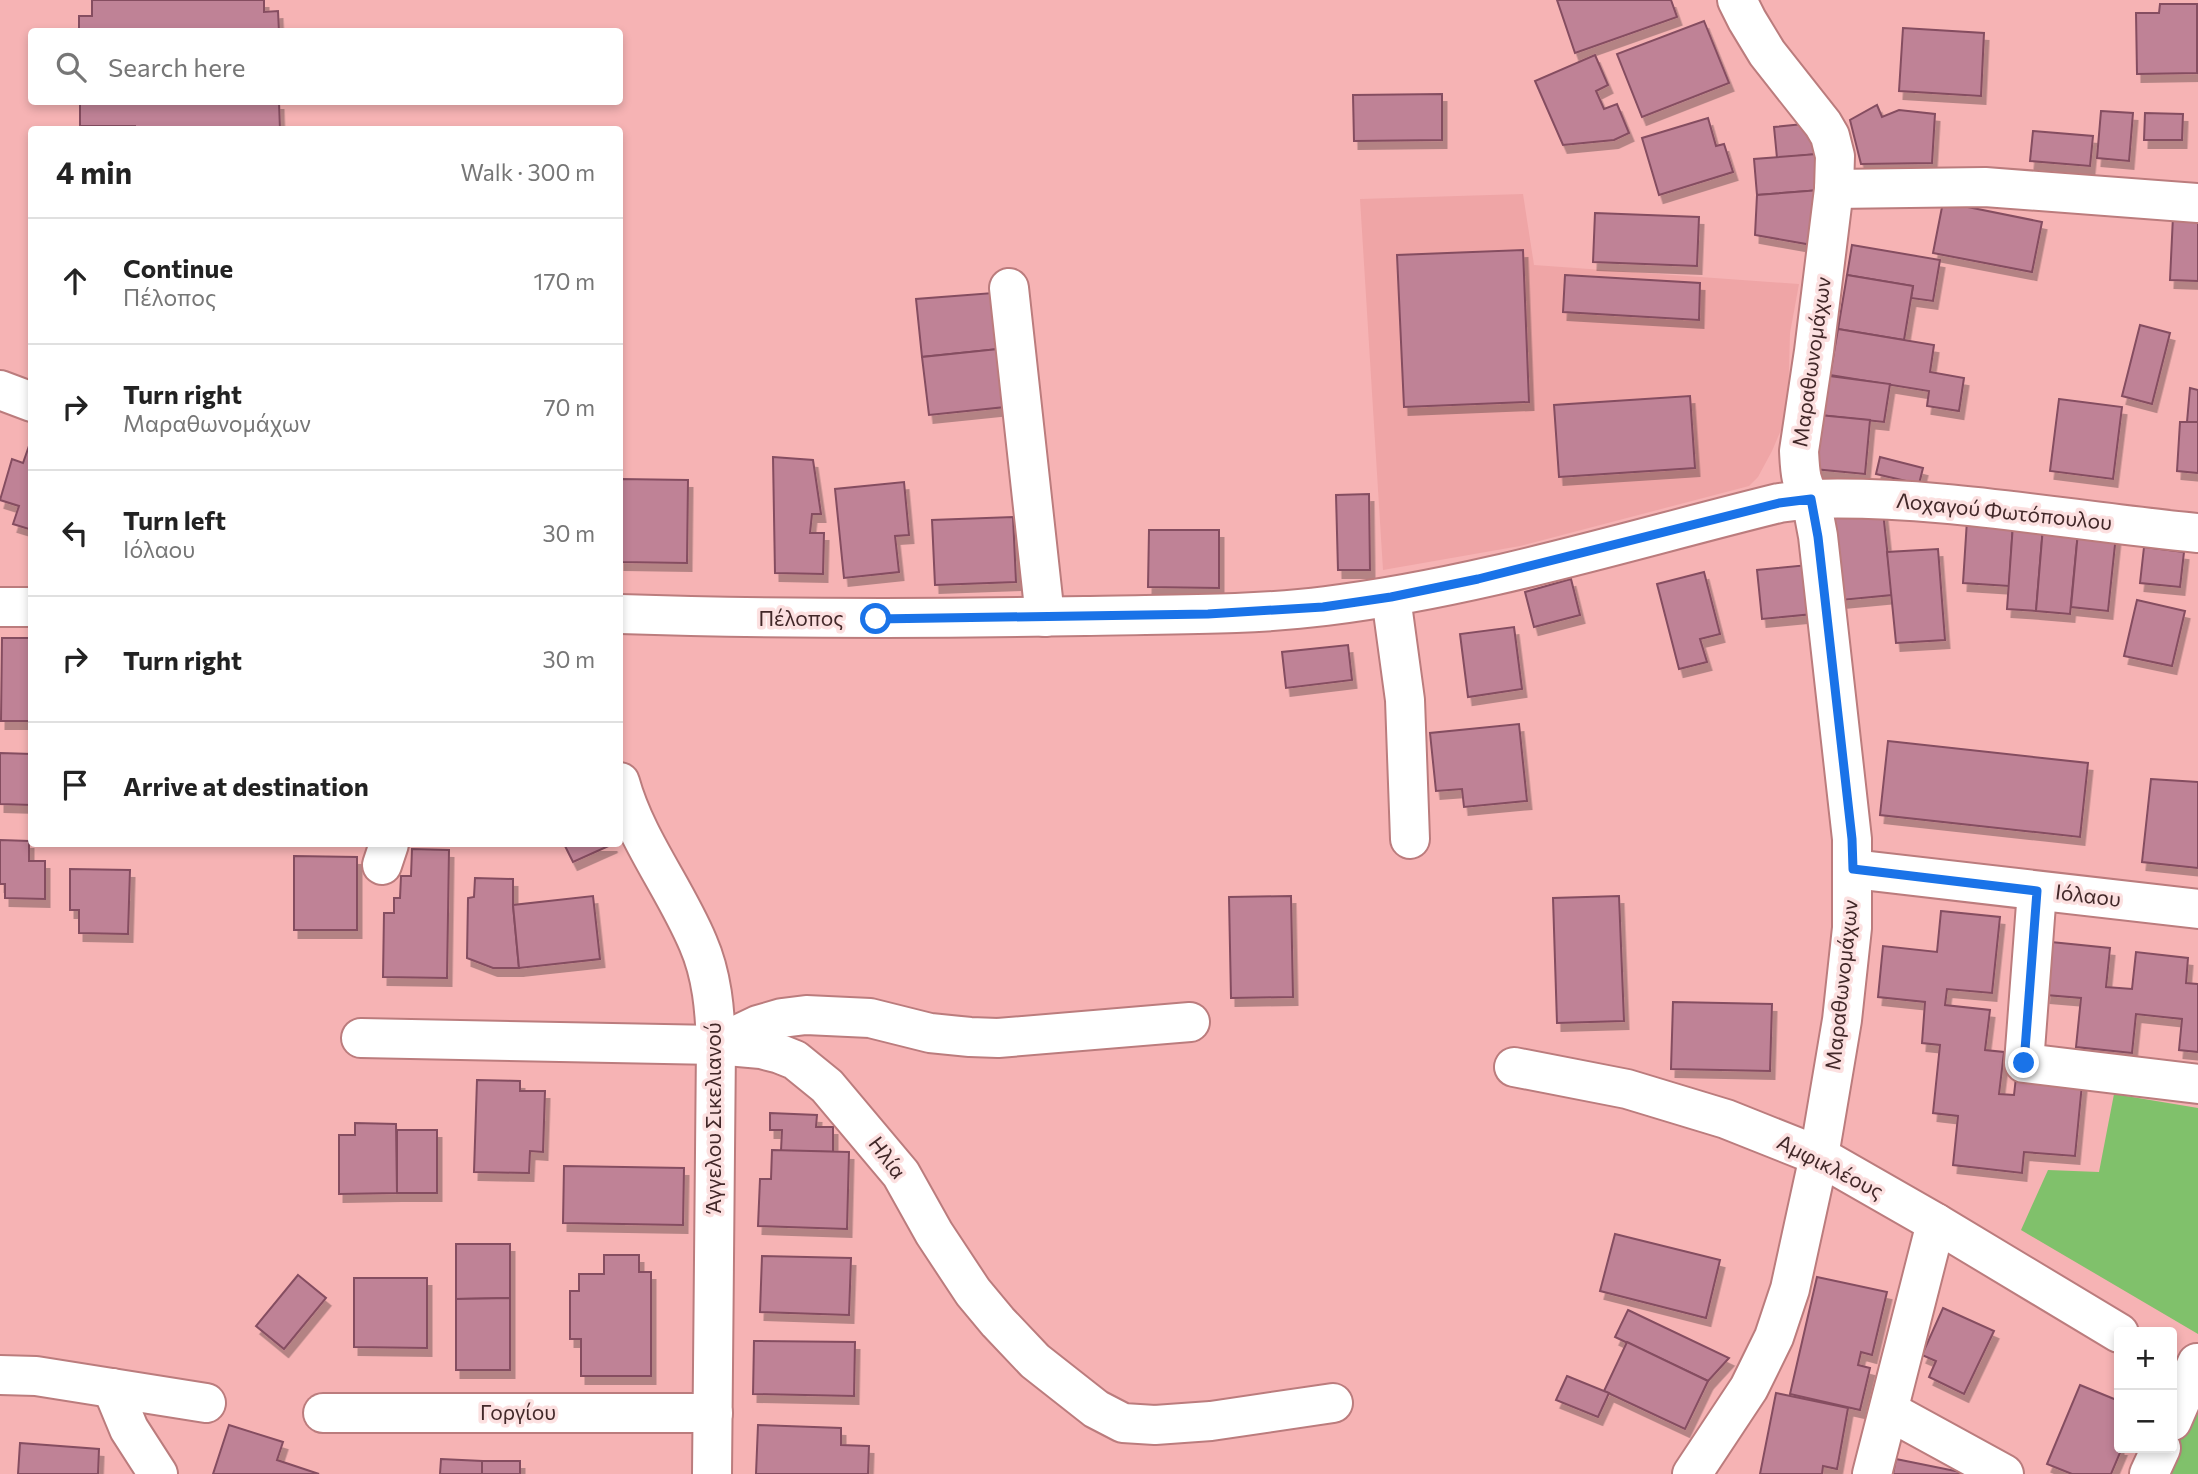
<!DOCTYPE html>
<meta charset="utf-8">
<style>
:root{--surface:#fff;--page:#f2f2f2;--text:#222;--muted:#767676;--line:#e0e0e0}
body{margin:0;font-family:Commissioner,sans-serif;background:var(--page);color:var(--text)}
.controls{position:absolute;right:21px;bottom:21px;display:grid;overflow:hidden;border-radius:7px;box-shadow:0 4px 10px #0003}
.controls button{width:63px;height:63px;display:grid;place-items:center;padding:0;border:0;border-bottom:2px solid var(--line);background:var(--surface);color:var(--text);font:35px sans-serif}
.stop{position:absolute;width:21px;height:21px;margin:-16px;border:5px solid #1a73e8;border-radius:50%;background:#fff}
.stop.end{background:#1a73e8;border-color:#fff;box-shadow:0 2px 7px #0008}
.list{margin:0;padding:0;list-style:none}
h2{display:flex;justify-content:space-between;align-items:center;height:91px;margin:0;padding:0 28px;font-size:30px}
h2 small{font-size:23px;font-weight:400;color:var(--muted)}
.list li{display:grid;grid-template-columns:46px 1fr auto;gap:21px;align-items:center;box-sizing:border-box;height:126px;padding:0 28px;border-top:2px solid var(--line)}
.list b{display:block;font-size:26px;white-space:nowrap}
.list p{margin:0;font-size:23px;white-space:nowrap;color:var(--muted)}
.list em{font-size:23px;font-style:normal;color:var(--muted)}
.icon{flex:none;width:38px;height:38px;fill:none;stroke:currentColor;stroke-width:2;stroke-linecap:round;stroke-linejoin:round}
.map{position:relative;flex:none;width:2198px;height:1474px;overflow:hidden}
.search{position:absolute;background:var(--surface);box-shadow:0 4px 10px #0003;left:28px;top:28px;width:595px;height:77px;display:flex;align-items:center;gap:18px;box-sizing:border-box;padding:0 24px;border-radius:7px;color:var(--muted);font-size:26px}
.panel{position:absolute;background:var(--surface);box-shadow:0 4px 10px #0003;left:28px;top:126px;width:595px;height:721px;border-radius:7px}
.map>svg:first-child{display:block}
.built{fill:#efa5a6}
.green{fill:#80c16b}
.building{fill:#bf8296;stroke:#854d61;stroke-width:2;filter:url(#shadow)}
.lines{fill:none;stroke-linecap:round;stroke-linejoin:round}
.minor-casing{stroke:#bb7c7d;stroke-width:42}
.major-casing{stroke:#bb7c7d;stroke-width:42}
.minor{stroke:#fff;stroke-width:38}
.major{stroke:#fff;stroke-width:38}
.route{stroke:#1a73e8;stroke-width:9}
.labels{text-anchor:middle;stroke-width:7;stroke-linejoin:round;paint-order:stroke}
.street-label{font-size:21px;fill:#422829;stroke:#fce0e0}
</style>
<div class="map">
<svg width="2198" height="1474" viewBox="0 0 2198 1474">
<defs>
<filter id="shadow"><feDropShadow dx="4.5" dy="8" stdDeviation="0" flood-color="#0004"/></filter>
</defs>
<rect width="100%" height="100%" fill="#f6b3b4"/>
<polygon class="built" points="1523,194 1534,265 1799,284 1790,333 1788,403 1784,423 1772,451 1758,477 1749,486 1520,546 1383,570 1360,199"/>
<g class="green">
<polygon points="2114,1094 2198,1108 2198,1334 2021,1230 2048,1170 2099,1172"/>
<polygon points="2198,1398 2198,1474 2162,1474 2188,1413"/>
</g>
<g class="building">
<polygon points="92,0 264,0 264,12 278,11 279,32 79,32 79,16 92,16"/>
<polygon points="1557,0 1671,0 1677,17 1575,53"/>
<polygon points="2160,4 2197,4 2197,73 2137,74 2136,13 2159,13"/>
<rect x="2197" y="13" width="1" height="36"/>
<polygon points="1704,21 1729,83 1642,117 1617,54"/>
<polygon points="1903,28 1984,33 1981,96 1899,91"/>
<polygon points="1595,55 1608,85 1596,91 1604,109 1617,104 1629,133 1614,140 1563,145 1535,81"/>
<polygon points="1442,94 1442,140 1354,141 1353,95"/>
<polygon points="80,102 279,102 280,130 135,130 135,126 80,126"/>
<polygon points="1877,105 1882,117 1899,110 1935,114 1932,163 1861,164 1850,120"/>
<polygon points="2101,111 2133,113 2129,161 2097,158"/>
<polygon points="2145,113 2183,114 2182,140 2144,140"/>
<polygon points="1708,118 1716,146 1724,144 1733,172 1659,195 1642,138"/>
<polygon points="1813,123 1817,154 1777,158 1774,127"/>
<polygon points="2033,131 2093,136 2090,166 2030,161"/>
<polygon points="1817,154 1820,190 1757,195 1754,159"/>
<polygon points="1820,190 1812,245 1755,235 1757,195"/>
<polygon points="1943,202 2042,222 2032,272 1933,253"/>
<polygon points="1595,213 1699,217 1697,266 1593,262"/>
<polygon points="2173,216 2198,217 2198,281 2170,280"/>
<polygon points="1852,245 1940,260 1933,301 1911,298 1913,286 1847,275"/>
<polygon points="1523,250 1529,402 1404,407 1397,255"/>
<polygon points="1565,275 1700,283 1699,320 1563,312"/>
<polygon points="1847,275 1913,286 1904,340 1838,329"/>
<polygon points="993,293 998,349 922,357 916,299"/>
<polygon points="2140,325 2170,333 2152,404 2122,396"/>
<polygon points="1838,329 1934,345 1930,372 1964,378 1959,411 1927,406 1929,391 1830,375"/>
<polygon points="998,349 1005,407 929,415 922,357"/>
<polygon points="1822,375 1890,384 1884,422 1819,415"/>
<polygon points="2190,388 2198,390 2198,422 2187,422"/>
<polygon points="1690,396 1695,468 1559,477 1554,405"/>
<polygon points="2059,399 2122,407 2113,479 2050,471"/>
<polygon points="1819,415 1870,420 1865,474 1814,469"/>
<polygon points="2180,422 2198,422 2198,473 2177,471"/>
<polygon points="30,443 32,443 32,530 13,524 19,506 0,500 12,459 23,463"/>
<polygon points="773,457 813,460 821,514 812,514 810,533 824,533 823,574 775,573"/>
<polygon points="1880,457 1923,468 1919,484 1876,474"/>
<polygon points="620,479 688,480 687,563 620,562"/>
<polygon points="904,482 909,535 895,536 899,572 844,578 835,489"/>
<polygon points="1369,494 1370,570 1338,570 1336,495"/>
<polygon points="1883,512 1892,595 1841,600 1833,517"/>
<polygon points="1013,517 1016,582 935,585 932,520"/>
<polygon points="1967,520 2013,524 2009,586 1963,583"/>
<polygon points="2013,524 2043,527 2036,611 2007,609"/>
<polygon points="2043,527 2078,532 2070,614 2036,611"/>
<polygon points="1149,530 1219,530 1219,588 1148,587"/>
<polygon points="2078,532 2116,535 2108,611 2071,607"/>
<polygon points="2144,547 2184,552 2180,587 2140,583"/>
<polygon points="1938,549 1945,640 1896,643 1887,552"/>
<polygon points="1808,565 1813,614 1762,619 1757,570"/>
<polygon points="1704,572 1720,634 1700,639 1707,662 1679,669 1657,584"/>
<polygon points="1571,579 1580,615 1534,627 1525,592"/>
<polygon points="2137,600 2185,611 2172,666 2124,656"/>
<polygon points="1514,627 1522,689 1468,697 1460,634"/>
<polygon points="2,638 32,638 32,721 1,721"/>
<polygon points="1348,645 1352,680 1286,688 1282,652"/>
<polygon points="1519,724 1527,801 1464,807 1462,789 1436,791 1430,733"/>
<polygon points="1888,741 2088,763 2080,837 1880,815"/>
<polygon points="0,753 32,754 32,805 0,804"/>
<polygon points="2151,779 2198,782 2198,868 2142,862"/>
<polygon points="0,840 29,841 29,861 45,861 45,899 5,898 5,884 0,884"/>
<polygon points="564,844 613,844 573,862"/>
<polygon points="412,849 449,850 447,978 383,977 384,913 394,913 394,898 400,898 401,876 411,876"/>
<polygon points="294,856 357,857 357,930 294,930"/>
<polygon points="70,869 130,870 128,934 79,933 79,910 70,910"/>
<polygon points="475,878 513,879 513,905 519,968 493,968 467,958 468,898 474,897"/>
<polygon points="593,896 600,959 519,968 513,905"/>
<polygon points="1291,896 1293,997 1231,998 1229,897"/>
<polygon points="1619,896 1624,1021 1557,1023 1553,898"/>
<polygon points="1941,911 2000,917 1992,993 1947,989 1945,1005 1990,1010 1985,1050 2004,1052 1999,1094 2014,1095 2016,1077 2082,1084 2075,1156 2024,1152 2022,1173 1953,1165 1958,1116 1933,1113 1940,1045 1922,1043 1925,1002 1878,997 1883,946 1937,952"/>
<polygon points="2051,942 2110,948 2106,987 2132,989 2136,952 2188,958 2186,983 2198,984 2198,1052 2179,1050 2182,1019 2136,1014 2132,1053 2076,1047 2081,998 2046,995"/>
<polygon points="1673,1002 1772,1004 1770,1071 1671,1069"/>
<polygon points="477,1080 520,1081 520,1091 545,1091 543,1152 530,1151 529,1173 474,1172"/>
<polygon points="770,1113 817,1115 816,1127 833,1127 833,1152 781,1151 782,1130 770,1130"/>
<polygon points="355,1123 396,1124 397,1193 339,1194 339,1135 355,1135"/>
<rect x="397" y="1130" width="40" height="63"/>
<polygon points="772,1150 849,1152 847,1229 758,1226 760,1179 771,1179"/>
<polygon points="564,1166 684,1168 683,1225 563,1223"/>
<polygon points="1615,1234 1720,1260 1706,1318 1600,1291"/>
<polygon points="456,1244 510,1244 510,1298 456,1299"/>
<polygon points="604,1255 639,1255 639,1272 651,1272 651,1376 581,1376 581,1339 570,1339 570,1291 579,1291 579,1274 604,1274"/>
<polygon points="762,1256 851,1258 849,1315 760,1312"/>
<polygon points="298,1275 326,1298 284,1349 256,1326"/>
<polygon points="1817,1277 1887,1292 1872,1355 1861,1352 1858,1365 1870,1368 1860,1410 1790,1394"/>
<polygon points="354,1278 427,1278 427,1348 354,1347"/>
<polygon points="510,1298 510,1370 456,1370 456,1299"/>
<polygon points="1943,1308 1994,1331 1964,1394 1929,1377 1936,1361 1922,1355"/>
<polygon points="1628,1310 1729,1358 1708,1381 1615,1337"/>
<polygon points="754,1341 855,1342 854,1396 753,1394"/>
<polygon points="1627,1342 1708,1381 1685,1429 1604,1391"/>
<polygon points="1567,1376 1609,1393 1598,1417 1556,1400"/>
<polygon points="2080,1385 2119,1401 2119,1448 2122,1448 2111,1474 2072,1474 2047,1464"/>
<polygon points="1776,1393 1848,1408 1837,1469 1823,1466 1822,1474 1760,1474"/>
<polygon points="229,1425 283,1442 277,1460 319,1474 213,1474"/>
<polygon points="758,1425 841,1428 841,1445 869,1446 868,1474 756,1474"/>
<polygon points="20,1443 99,1449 98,1474 18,1474"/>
<polygon points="441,1459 482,1461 482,1474 440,1474"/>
<polygon points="1896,1459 1970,1474 1893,1474"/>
<rect x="482" y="1461" width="38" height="13"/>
</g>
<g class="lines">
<defs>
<g id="minor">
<polyline points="1834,189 1985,187 2198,203"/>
<polyline points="1009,288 1045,617"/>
<polyline points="0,390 32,402"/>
<polyline points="1391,597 1405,700 1410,839"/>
<polyline points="0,607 32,607"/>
<path d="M 620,614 C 775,619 929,619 1085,616 C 1165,614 1246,616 1326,606 C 1480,587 1629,540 1779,503 L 1811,499 L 1818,536 L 1852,839 L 1852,928 L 1842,1020 L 1819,1156 L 1790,1289 L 1774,1337 L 1749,1388 L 1692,1474"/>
<path d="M 620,782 C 636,840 675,888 698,943 C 712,975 715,1010 716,1045 L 712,1474"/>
<polyline points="382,865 389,844"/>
<polyline points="1853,869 2198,909"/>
<polyline points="2037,891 2024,1063 2198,1084"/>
<polyline points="361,1038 716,1045 761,1049 780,1054 795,1060 827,1086 901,1174 934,1233 973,1292 998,1322 1035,1361 1096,1409 1123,1423 1155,1425 1211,1421 1333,1403"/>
<polyline points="718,1044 758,1025 782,1018 806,1015 870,1018 930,1033 970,1037 998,1038 1190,1022"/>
<polyline points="1514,1067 1627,1089 1726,1119 1819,1156 1936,1223 2119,1333"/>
<polyline points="0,1375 36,1376 206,1403"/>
<polyline points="112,1388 129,1429 158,1474"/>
<polyline points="1889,1411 2004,1474"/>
<polyline points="323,1413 713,1413"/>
<polyline points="2172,1421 2197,1363"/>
<polyline points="1872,1474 1936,1223"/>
<polyline points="2149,1474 2161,1448"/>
</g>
<path id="major" d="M 1737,0 L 1747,20 L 1767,53 L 1823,124 L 1830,136 L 1835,156 L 1834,189 L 1814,351 L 1799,451 C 1800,469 1800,484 1811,499 C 1941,495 2069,521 2198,533"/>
</defs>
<use href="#minor" class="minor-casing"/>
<use href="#major" class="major-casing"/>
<use href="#minor" class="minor"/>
<use href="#major" class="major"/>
</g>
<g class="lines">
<polyline class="route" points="876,619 1208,614 1323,607 1391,597 1478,579 1779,503 1811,499 1818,537 1852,839 1853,869 2037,891 2024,1063"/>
</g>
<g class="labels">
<g class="street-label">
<text transform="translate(1812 362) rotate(-82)" y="7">Μαραθωνομάχων</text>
<text transform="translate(2004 512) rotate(6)" y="7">Λοχαγού Φωτόπουλου</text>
<text x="801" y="626">Πέλοπος</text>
<text transform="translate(2088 896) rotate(7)" y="7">Ιόλαου</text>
<text transform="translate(1842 985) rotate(-84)" y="7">Μαραθωνομάχων</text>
<text transform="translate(714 1118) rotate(-90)" y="7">Άγγελου Σικελιανού</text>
<text transform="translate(887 1158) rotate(53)" y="7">Ηλία</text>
<text transform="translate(1830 1167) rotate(27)" y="7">Αμφικλέους</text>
<text x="518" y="1420">Γοργίου</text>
</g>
</g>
</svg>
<div class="controls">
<button>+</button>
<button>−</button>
</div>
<div class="stop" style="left:876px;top:619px"></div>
<div class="stop end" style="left:2024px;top:1063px"></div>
<div class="search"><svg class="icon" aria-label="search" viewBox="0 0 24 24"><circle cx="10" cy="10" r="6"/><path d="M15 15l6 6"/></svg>Search here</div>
<section class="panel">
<h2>4 min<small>Walk · 300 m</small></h2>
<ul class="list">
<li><svg class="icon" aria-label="ahead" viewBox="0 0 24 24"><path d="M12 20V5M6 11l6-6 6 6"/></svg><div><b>Continue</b><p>Πέλοπος</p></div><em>170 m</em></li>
<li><svg class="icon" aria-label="right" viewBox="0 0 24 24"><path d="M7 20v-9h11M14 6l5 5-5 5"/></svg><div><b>Turn right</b><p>Μαραθωνομάχων</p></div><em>70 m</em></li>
<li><svg class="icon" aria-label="left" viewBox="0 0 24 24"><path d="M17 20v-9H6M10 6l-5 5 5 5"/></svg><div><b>Turn left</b><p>Ιόλαου</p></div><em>30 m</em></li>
<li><svg class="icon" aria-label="right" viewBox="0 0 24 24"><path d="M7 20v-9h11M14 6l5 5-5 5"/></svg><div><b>Turn right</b></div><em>30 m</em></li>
<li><svg class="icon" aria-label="arrive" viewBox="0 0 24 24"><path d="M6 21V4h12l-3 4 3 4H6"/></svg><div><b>Arrive at destination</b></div></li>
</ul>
</section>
</div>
